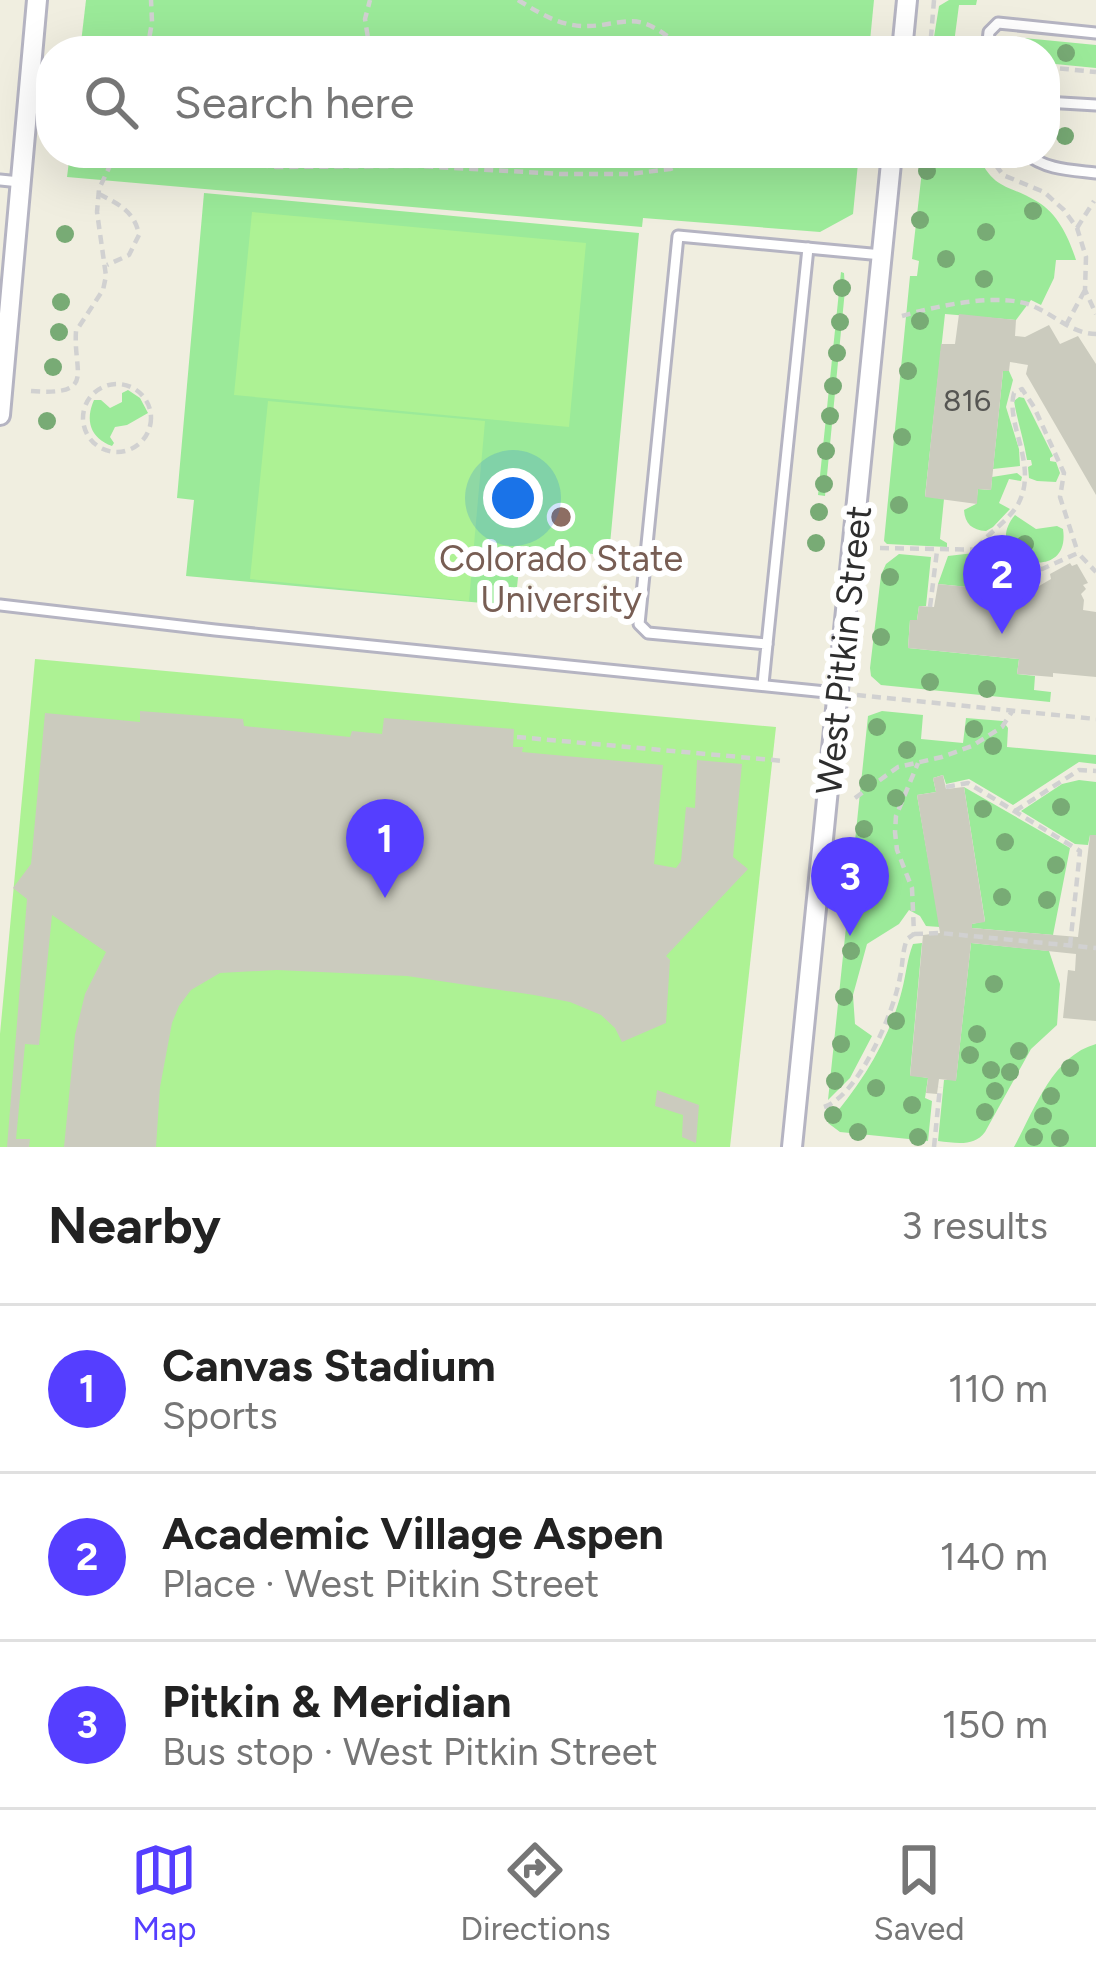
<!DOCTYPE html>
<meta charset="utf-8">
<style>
:root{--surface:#fff;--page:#f6f6f6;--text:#222;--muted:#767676;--line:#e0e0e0;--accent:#553eff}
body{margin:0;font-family:Figtree,sans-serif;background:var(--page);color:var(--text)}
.you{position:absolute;left:513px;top:498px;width:42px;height:42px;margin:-30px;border:9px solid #fff;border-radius:50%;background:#1a73e8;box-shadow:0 0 0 18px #1a73e833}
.badge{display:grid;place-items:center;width:78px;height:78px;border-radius:50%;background:var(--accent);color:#fff;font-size:39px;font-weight:700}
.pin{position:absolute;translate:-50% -99px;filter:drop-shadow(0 3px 6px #0008)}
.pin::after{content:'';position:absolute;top:63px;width:42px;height:36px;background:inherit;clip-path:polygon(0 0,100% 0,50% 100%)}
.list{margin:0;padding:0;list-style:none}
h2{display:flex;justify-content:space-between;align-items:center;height:156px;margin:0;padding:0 48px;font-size:51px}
h2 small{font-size:39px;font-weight:400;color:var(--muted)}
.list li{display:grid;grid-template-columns:78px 1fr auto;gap:36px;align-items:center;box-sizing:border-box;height:168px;padding:0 48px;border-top:3px solid var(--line)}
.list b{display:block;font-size:45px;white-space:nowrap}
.list p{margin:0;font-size:39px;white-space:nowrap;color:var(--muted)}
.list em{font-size:39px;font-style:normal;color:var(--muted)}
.icon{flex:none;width:66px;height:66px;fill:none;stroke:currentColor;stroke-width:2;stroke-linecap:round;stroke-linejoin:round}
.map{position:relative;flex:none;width:1096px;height:1147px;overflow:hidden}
.search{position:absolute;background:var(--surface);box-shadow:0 12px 48px #0002;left:36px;right:36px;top:36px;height:132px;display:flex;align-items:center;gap:30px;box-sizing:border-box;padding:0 42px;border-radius:48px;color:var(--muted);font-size:45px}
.sheet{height:660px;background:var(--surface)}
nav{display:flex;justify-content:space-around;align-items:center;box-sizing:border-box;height:168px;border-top:3px solid var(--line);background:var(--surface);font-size:33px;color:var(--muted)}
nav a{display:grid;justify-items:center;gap:6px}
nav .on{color:var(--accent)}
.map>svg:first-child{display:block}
.green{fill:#9bea99}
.pitch{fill:#adf294}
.building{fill:#cbcbbe}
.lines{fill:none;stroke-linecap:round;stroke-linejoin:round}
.service-casing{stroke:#b5b4c2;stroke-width:15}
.minor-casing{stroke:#b5b4c2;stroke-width:24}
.path{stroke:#d1d1d1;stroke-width:4.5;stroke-dasharray:9 6;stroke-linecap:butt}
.service{stroke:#fff;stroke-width:9}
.minor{stroke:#fff;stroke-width:18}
.tree{fill:#78ab75}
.education-dot{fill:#8d6e63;stroke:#fff;stroke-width:4.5}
.labels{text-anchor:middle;stroke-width:12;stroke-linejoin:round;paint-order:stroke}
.number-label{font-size:30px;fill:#555552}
.education-label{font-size:36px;fill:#785e54;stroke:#fff}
.street-label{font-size:36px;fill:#2e2e2e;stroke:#fff}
</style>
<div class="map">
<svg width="1096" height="1147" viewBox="0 0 1096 1147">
<rect width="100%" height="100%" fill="#f0eee0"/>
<g class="green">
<polygon points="86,0 874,0 869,51 80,51"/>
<polygon points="949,0 977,0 976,5 959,5 954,43 972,46 971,51 946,51 934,37 939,6"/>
<polygon points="1004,36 1096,45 1096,68 1045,63 1045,51 1001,51"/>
<polygon points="70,153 859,153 853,214 820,232 643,218 642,227 67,177"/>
<path d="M 924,153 L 977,153 C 994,191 1006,183 1038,202 C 1058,214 1069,238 1076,260 L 1056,260 L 1054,278 L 1041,305 L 1031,300 L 1016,320 L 945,314 L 925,496 L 944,499 L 940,539 L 947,543 L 947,547 L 887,544 L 884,541 L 910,276 L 917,276 L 919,261 L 912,259 Z"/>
<polygon points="204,193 639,233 609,555 521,549 515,606 186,576 194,500 177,498"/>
<polygon points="841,272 844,273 845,290 825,496 818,495"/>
<polygon points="1003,371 1009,371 1013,380 1006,407 1019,449 1020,466 993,469"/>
<path d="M 128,390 L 140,398 L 148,413 L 127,425 L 115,427 L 110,437 L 114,443 L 112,446 C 90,438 85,420 94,400 L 101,400 L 110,408 L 122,402 L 122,393 Z"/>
<path d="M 1019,397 L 1024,398 L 1053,456 L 1050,458 L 1050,461 L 1056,462 L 1060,473 L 1056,482 L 1037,481 L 1029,478 L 1028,467 L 1032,465 L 1031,460 L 1027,460 C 1024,440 1017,420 1014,401 Z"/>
<path d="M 1017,473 L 1022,477 L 1021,481 L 1009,479 L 999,503 L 1010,509 L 993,527 L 986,531 C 972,530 965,524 964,510 L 976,504 L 978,489 L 991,490 L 992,477 Z"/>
<path d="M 1015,515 L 1036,529 L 1057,526 L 1063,529 C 1072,588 977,560 1015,515 Z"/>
<path d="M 974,553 C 1001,555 1008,567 1031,573 L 1027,593 L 938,584 L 948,556 Z"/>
<polygon points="899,554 931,557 926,606 919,606 917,620 910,620 908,648 1019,659 1017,674 1035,676 1034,690 1051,692 1050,702 881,685 871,676 870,668 881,575 886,564"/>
<polygon points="882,711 923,715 921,739 963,743 966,718 1003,721 1008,728 1007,747 1096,755 1096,764 1079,762 1013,805 969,779 946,784 943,775 933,778 936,792 917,795 940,927 926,926 920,916 909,910 899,924 867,944 853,995 855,1024 872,1036 850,1078 828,1100 868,716"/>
<polygon points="1079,780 1096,782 1096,835 1090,835 1088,845 1075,844 1021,811 1062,784"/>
<polygon points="964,787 1070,848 1053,935 972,928 972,924 985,921"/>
<path d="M 922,943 L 910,1075 L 928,1078 L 925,1098 L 932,1101 L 928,1141 L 840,1132 L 828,1123 C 861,1084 889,1041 902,990 C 906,975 907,959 913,944 Z"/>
<path d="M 971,943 L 1049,951 L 1060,984 L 1057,1025 L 1031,1049 L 985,1132 C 974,1147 956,1143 938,1141 L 944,1080 L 956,1080 Z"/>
<path d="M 1096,1044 L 1096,1147 L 1014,1147 C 1034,1111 1052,1056 1096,1044 Z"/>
</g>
<g class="pitch">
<polygon points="252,212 586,243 569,427 234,395"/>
<polygon points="268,401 485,421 469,601 250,579"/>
<polygon points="35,659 776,727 730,1147 0,1147 0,1034"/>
</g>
<g class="building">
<polygon points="959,314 1016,320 1015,336 1025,337 1049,325 1060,344 1078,336 1096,364 1096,495 1026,374 1028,365 1010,362 1009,371 1003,371 991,490 978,489 977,504 925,497 941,344 955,344"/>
<polygon points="1070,563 1072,566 1077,564 1088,583 1083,585 1086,589 1081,594 1084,600 1083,610 1096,612 1096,677 1053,673 1053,677 1017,674 1019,659 908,648 910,620 917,620 919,606 934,607 938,584 1027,593 1051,579 1050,574"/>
<polygon points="140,711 243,719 244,726 350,737 352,731 382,734 384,718 514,729 513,747 523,747 522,752 663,765 654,864 676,868 681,861 686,807 695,808 697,760 742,764 733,857 748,869 666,956 670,960 666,1023 622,1042 615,1028 601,1015 570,1002 534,995 407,976 277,970 220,973 191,990 179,1006 172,1023 160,1087 156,1147 64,1147 75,1035 85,994 106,952 52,915 39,1045 25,1044 16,1139 30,1139 29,1147 7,1147 27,899 13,888 31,864 45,713 140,722"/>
<polygon points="943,775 946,789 964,787 985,922 972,924 972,928 1078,937 1090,835 1096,835 1096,1021 1063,1018 1068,970 1075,971 1076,954 971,943 956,1081 939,1079 937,1094 926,1093 928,1078 910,1076 923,935 940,933 917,795 936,792 933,778"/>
<polygon points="657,1090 699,1105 696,1143 682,1137 683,1115 655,1106"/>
</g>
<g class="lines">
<defs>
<g id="service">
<polyline points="987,51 989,32 998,23 1096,33"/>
<polyline points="1045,102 1096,105"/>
<path d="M 1025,153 C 1046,170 1070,170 1096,173"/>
<polyline points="0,180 20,182"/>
<polyline points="0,605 215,630 836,693"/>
<polyline points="767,644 808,248"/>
<polyline points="763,684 767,644 648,633 639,624 678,236 882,255"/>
</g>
<g id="minor">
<polyline points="902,51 907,0"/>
<polyline points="0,415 37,0"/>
<polyline points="792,1147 892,153"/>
</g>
</defs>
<use href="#service" class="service-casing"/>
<use href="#minor" class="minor-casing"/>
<g class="path">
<path d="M 518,0 C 541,14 561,27 589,26 C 607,26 629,17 646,24 C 660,29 675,42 686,51"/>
<polyline points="147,51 152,22 151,0"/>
<polyline points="370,51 365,19 370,0"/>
<polyline points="934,51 930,49 934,0"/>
<polyline points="1045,67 1096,72"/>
<polyline points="140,153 277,167 419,166 561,174 630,174 670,169 718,153"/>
<polyline points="987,153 1003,175 1044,192 1064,210 1077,228 1086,257 1085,290 1096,314"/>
<polyline points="373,166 375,153"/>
<path d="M 99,194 C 119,204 135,212 139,235 L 129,255 L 107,265"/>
<polyline points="1077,228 1094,201"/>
<path d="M 902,316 C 936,306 1003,291 1035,307 C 1056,316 1073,334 1096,334"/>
<polyline points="1066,325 1085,290"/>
<circle cx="117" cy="418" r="34"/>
<path d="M 31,391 C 97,396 73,373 76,331 L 103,290 L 106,276 L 97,212 L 99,189 L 116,153"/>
<polyline points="880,548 993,550 1024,567 1042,569 1078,553 1096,572"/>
<path d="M 977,548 C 989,532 1006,523 1017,506 C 1040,467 1005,425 1014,393 L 1022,389 L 1034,407 L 1064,473 L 1060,497 L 1078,553"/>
<polyline points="930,607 937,551"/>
<polyline points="857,695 1096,719"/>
<polyline points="517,737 784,761"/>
<polyline points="946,787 968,783 1080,851 1070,946"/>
<polyline points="855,798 898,767 942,757 972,746 1002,727 1013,710"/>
<polyline points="1015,811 1079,770 1096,771"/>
<polyline points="914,934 940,933 1096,948"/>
<path d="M 824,1107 C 859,1095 894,1012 900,977 C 903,964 902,952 907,939 L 914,934 L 912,888 L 897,850 L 895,832 L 896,816 L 918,763"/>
<polyline points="934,1147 940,1087"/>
</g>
<use href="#service" class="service"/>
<use href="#minor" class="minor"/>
</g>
<g class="tree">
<circle cx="1066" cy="53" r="9"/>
<circle cx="1065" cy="136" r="9"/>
<circle cx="927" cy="171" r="9"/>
<circle cx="1033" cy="211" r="9"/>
<circle cx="920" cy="220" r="9"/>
<circle cx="986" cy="232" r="9"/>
<circle cx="65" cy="234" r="9"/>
<circle cx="946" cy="259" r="9"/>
<circle cx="984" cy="279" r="9"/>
<circle cx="842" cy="288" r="9"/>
<circle cx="61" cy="302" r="9"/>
<circle cx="920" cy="321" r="9"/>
<circle cx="840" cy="322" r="9"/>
<circle cx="59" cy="332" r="9"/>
<circle cx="837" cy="353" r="9"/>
<circle cx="53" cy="367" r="9"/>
<circle cx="908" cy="371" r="9"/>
<circle cx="833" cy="386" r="9"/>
<circle cx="830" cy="416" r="9"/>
<circle cx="47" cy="421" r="9"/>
<circle cx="902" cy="437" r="9"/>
<circle cx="826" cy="451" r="9"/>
<circle cx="824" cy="484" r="9"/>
<circle cx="899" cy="505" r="9"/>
<circle cx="819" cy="512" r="9"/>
<circle cx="816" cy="543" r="9"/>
<circle cx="1025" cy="544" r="9"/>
<circle cx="890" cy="577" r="9"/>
<circle cx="881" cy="637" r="9"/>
<circle cx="930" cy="682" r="9"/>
<circle cx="987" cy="689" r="9"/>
<circle cx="877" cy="727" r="9"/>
<circle cx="974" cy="729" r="9"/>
<circle cx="993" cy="746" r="9"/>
<circle cx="907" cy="750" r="9"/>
<circle cx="868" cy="783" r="9"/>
<circle cx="896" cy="798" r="9"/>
<circle cx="1061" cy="807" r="9"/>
<circle cx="983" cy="809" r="9"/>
<circle cx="864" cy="829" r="9"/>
<circle cx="1005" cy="842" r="9"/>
<circle cx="1056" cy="865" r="9"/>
<circle cx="859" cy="873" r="9"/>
<circle cx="1002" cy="897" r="9"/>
<circle cx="1047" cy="900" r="9"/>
<circle cx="857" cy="905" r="9"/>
<circle cx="851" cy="951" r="9"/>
<circle cx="994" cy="984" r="9"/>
<circle cx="844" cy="997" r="9"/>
<circle cx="896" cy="1021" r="9"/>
<circle cx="977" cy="1034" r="9"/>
<circle cx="841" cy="1044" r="9"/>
<circle cx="1019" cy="1051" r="9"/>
<circle cx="970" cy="1055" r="9"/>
<circle cx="1070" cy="1068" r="9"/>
<circle cx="991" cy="1070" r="9"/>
<circle cx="1010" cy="1072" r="9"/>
<circle cx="835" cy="1081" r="9"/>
<circle cx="876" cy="1088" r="9"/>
<circle cx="995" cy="1091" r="9"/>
<circle cx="1051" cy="1096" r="9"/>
<circle cx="912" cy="1105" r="9"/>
<circle cx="985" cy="1112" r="9"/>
<circle cx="833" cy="1115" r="9"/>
<circle cx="1043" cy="1116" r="9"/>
<circle cx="858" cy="1132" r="9"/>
<circle cx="918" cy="1137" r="9"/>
<circle cx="1034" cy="1137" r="9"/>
<circle cx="1060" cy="1138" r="9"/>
</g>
<circle class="education-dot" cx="561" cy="517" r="12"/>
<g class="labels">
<g class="number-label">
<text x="967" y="411">816</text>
</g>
<g class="education-label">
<text x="561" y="571">Colorado State<tspan x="561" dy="41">University</tspan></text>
</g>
<g class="street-label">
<text transform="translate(843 650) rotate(-84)" y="13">West Pitkin Street</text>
</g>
</g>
</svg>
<div class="you"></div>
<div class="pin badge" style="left:385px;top:898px">1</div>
<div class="pin badge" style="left:1002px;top:634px">2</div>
<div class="pin badge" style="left:850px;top:936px">3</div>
<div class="search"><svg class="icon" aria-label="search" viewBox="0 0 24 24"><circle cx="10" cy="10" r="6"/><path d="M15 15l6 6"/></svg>Search here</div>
</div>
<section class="sheet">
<h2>Nearby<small>3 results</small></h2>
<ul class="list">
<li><span class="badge">1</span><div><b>Canvas Stadium</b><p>Sports</p></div><em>110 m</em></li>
<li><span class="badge">2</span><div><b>Academic Village Aspen</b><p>Place · West Pitkin Street</p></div><em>140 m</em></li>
<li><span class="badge">3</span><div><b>Pitkin &amp; Meridian</b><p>Bus stop · West Pitkin Street</p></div><em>150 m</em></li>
</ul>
</section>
<nav>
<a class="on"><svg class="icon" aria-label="map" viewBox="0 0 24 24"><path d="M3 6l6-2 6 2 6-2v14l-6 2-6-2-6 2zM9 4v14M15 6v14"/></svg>Map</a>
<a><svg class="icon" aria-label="directions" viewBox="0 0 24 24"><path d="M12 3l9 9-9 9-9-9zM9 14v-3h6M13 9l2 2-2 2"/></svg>Directions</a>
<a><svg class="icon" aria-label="saved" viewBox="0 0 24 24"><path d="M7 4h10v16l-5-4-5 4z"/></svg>Saved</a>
</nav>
